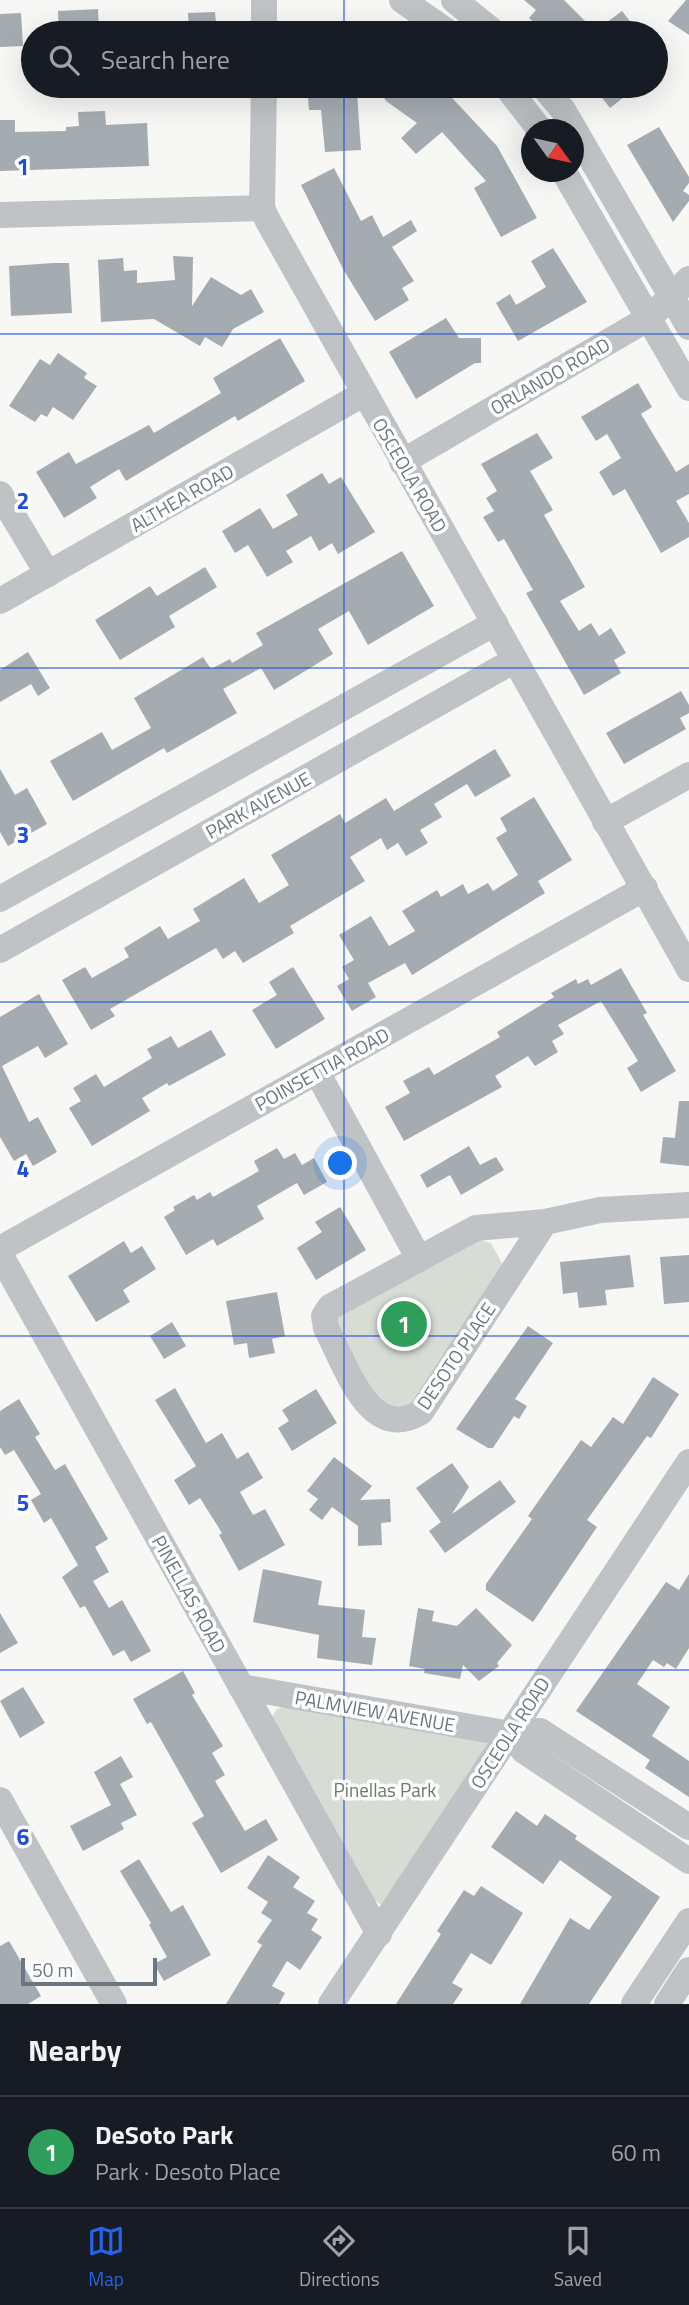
<!DOCTYPE html>
<meta charset="utf-8">
<style>
:root{--surface:#171b24;--page:#20242c;--text:#f1f3f6;--muted:#9ea1a6;--line:#363941;--accent:#2563eb}
body{margin:0;font-family:"Titillium Web",sans-serif;background:var(--page);color:var(--text)}
.compass{position:absolute;left:521px;top:119px;width:63px;height:63px;border-radius:50%;background:var(--surface);box-shadow:0 7px 28px #0002;rotate:123deg}
.scale{position:absolute;left:21px;bottom:18px;width:136px;box-sizing:border-box;padding-left:7px;border:4px solid #6a7782;border-top:0;font-size:19px;line-height:24px;white-space:nowrap;color:#6a7782;-webkit-text-stroke:5px #fff;paint-order:stroke}
.you{position:absolute;left:341px;top:1164px;width:24px;height:24px;margin:-18px;border:5px solid #fff;border-radius:50%;background:#1a73e8;box-shadow:0 0 0 10px #1a73e833}
.badge{display:grid;place-items:center;width:46px;height:46px;border-radius:50%;background:var(--accent);color:#fff;font-size:23px;font-weight:700}
.pin{position:absolute;translate:-50% -50%;border:4px solid #fff;box-shadow:0 2px 7px #0006}
.list{margin:0;padding:0;list-style:none}
h2{display:flex;justify-content:space-between;align-items:center;height:91px;margin:0;padding:0 28px;font-size:30px}
h2 small{font-size:23px;font-weight:400;color:var(--muted)}
.list li{display:grid;grid-template-columns:46px 1fr auto;gap:21px;align-items:center;box-sizing:border-box;height:112px;padding:0 28px;border-top:2px solid var(--line)}
.list b{display:block;font-size:26px;white-space:nowrap}
.list p{margin:0;font-size:23px;white-space:nowrap;color:var(--muted)}
.list em{font-size:23px;font-style:normal;color:var(--muted)}
.icon{flex:none;width:38px;height:38px;fill:none;stroke:currentColor;stroke-width:2;stroke-linecap:round;stroke-linejoin:round}
.map{position:relative;flex:none;width:689px;height:2004px;overflow:hidden}
.search{position:absolute;background:var(--surface);box-shadow:0 7px 28px #0002;left:21px;right:21px;top:21px;height:77px;display:flex;align-items:center;gap:18px;box-sizing:border-box;padding:0 24px;border-radius:38px;color:var(--muted);font-size:26px}
.sheet{height:203px;background:var(--surface)}
nav{display:flex;justify-content:space-around;align-items:center;box-sizing:border-box;height:98px;border-top:2px solid var(--line);background:var(--surface);font-size:19px;color:var(--muted)}
nav a{display:grid;justify-items:center;gap:4px}
nav .on{color:var(--accent)}
.map>svg:first-child{display:block}
.green{fill:#d7dcd5}
.building{fill:#a5acb1}
.lines{fill:none;stroke-linecap:round;stroke-linejoin:round}
.minor{stroke:#bfc3c6;stroke-width:26}
.grid{fill:none;stroke:#1d4ed8;stroke-width:2;stroke-opacity:0.55}
.labels{text-anchor:middle;stroke-width:7;stroke-linejoin:round;paint-order:stroke}
.street-label{font-size:19px;fill:#6a7782;stroke:#fff}
.park-label{font-size:19px;fill:#6c7a68;stroke:#fff}
.grid-label{font-size:23px;text-anchor:middle;font-weight:bold;fill:#1d4ed8;stroke:#fff;stroke-width:7;stroke-linejoin:round;paint-order:stroke}
</style>
<div class="map">
<svg width="689" height="2004" viewBox="0 0 689 2004">
<rect width="100%" height="100%" fill="#f7f7f5"/>
<g class="green">
<polygon points="476,1239 491,1243 503,1265 416,1407 381,1410 335,1319"/>
<polygon points="285,1706 487,1743 487,1754 382,1905 372,1899 271,1719 276,1710"/>
</g>
<g class="building">
<polygon points="524,0 564,0 595,31 622,11 639,33 546,33 529,18 536,10"/>
<polygon points="686,0 689,0 689,35 668,21"/>
<polygon points="98,9 99,33 59,33 58,11"/>
<polygon points="215,12 217,33 189,33 188,13"/>
<polygon points="21,13 23,46 0,47 0,14"/>
<polygon points="307,86 332,86 332,90 342,89 342,94 357,93 361,150 325,152 321,110 309,110"/>
<polygon points="378,86 441,86 497,146 537,218 501,237 474,188 486,181 442,132 416,154 401,138 417,123 386,101"/>
<polygon points="593,86 638,86 610,108"/>
<polygon points="105,111 106,125 147,123 149,166 0,171 0,120 15,120 15,132 66,131 66,127 79,126 78,112"/>
<polygon points="659,127 689,177 689,183 683,191 689,195 689,201 673,222 627,145"/>
<polygon points="334,168 361,221 372,215 383,237 411,220 417,231 392,247 414,281 402,288 409,300 375,321 343,269 301,185"/>
<polygon points="553,248 587,302 518,341 496,303 510,294 516,305 546,287 531,261"/>
<polygon points="173,256 193,257 192,306 211,277 241,295 251,289 264,312 233,329 222,347 205,337 200,346 154,319 101,322 98,260 123,258 124,271 137,270 137,283 175,280"/>
<polygon points="54,263 69,263 72,313 11,316 9,266"/>
<polygon points="446,318 459,338 481,338 481,363 475,363 416,399 389,352"/>
<polygon points="280,338 305,381 238,421 235,416 126,481 119,469 90,487 97,498 64,518 36,472 69,452 76,464 149,425 154,433 221,393 213,378"/>
<polygon points="58,353 87,373 84,378 97,386 73,420 53,407 47,417 41,414 35,422 9,406 40,359 50,365"/>
<polygon points="638,383 652,407 641,414 676,472 689,464 689,494 676,501 689,523 689,537 661,553 625,489 613,496 599,472 621,458 607,434 596,441 581,417"/>
<polygon points="537,433 553,458 530,471 553,510 544,515 585,587 560,601 579,631 591,623 599,636 611,628 626,653 614,660 621,673 584,695 526,593 533,590 504,539 498,542 483,517 494,511 486,498 497,491 481,464"/>
<polygon points="322,473 329,484 341,477 375,532 338,554 332,543 319,551 311,536 286,551 293,562 267,577 248,545 235,553 222,531 260,508 273,529 298,515 286,495"/>
<polygon points="402,551 434,606 368,645 349,611 318,629 333,654 274,690 261,668 223,689 237,713 167,753 164,748 73,801 50,761 102,732 112,750 151,728 134,698 203,657 211,669 230,659 232,663 263,645 256,633"/>
<polygon points="205,567 217,587 169,616 175,627 120,660 95,620 150,586 157,596"/>
<polygon points="28,652 50,688 38,696 31,684 0,702 0,670"/>
<polygon points="681,691 689,705 689,713 680,718 686,729 624,764 606,733"/>
<polygon points="495,749 511,776 475,797 467,784 434,804 442,817 420,830 428,843 406,856 398,843 387,850 381,838 350,857 365,881 290,926 294,933 243,963 235,951 223,959 216,948 110,1009 115,1016 91,1030 62,980 85,967 92,978 129,957 124,948 160,926 168,939 200,921 193,909 244,878 259,903 289,885 271,855 340,814 345,823 386,798 394,811"/>
<polygon points="0,769 15,795 27,788 47,824 8,846 0,832"/>
<polygon points="534,797 572,860 538,881 545,893 412,975 405,963 368,983 376,997 352,1011 337,986 349,979 342,967 354,960 339,935 371,916 389,946 415,931 402,911 437,890 441,897 463,884 468,894 488,883 493,891 518,875 496,838 507,831 500,818"/>
<polygon points="293,967 325,1019 276,1049 252,1010 277,995 269,982"/>
<polygon points="621,968 647,1013 643,1015 676,1071 641,1092 627,1068 638,1061 601,1001 558,1025 564,1034 552,1041 558,1052 535,1066 528,1056 495,1076 502,1087 404,1141 385,1107 410,1093 403,1081 429,1067 434,1075 500,1037 497,1032 554,997 551,993 576,979 578,984 588,979 591,985"/>
<polygon points="39,994 68,1044 45,1058 38,1046 2,1066 29,1122 38,1117 57,1152 33,1166 26,1154 14,1161 0,1137 0,1017"/>
<polygon points="211,1030 226,1055 169,1086 167,1083 142,1098 150,1111 92,1146 69,1108 81,1101 73,1088 96,1074 104,1087 152,1058 147,1049 171,1036 178,1048"/>
<polygon points="679,1101 689,1101 689,1166 660,1163 663,1137 675,1138"/>
<polygon points="469,1146 480,1165 496,1157 504,1170 461,1195 450,1175 427,1188 420,1175"/>
<polygon points="277,1148 284,1159 295,1153 302,1165 314,1158 327,1182 304,1195 297,1183 257,1206 264,1219 217,1246 213,1239 186,1255 164,1217 175,1210 173,1207 194,1195 197,1200 210,1192 213,1197 259,1171 254,1161"/>
<polygon points="340,1207 366,1250 316,1280 297,1248 322,1232 315,1222"/>
<polygon points="124,1241 131,1253 142,1246 156,1269 123,1290 130,1302 96,1322 68,1276"/>
<polygon points="630,1255 634,1287 605,1290 607,1305 579,1308 577,1292 563,1294 560,1262"/>
<polygon points="689,1255 689,1302 664,1304 660,1257"/>
<polygon points="277,1292 285,1336 272,1339 275,1353 249,1358 247,1343 234,1345 226,1301"/>
<polygon points="172,1322 186,1346 164,1359 150,1336"/>
<polygon points="528,1326 553,1343 515,1399 527,1406 519,1419 514,1416 493,1448 488,1448 456,1429"/>
<polygon points="653,1377 679,1394 651,1438 647,1436 587,1520 597,1527 533,1622 486,1590 486,1584 532,1519 528,1516 581,1440 591,1447 613,1417 623,1424"/>
<polygon points="175,1388 206,1443 222,1433 237,1459 248,1452 263,1478 240,1492 253,1515 265,1509 285,1545 239,1571 219,1535 222,1533 200,1498 189,1505 174,1480 196,1466 155,1400"/>
<polygon points="316,1389 337,1423 292,1451 278,1428 289,1421 282,1410"/>
<polygon points="19,1399 40,1434 35,1437 55,1470 65,1464 108,1539 95,1547 109,1572 93,1581 109,1608 122,1600 151,1651 131,1662 124,1650 113,1656 85,1606 80,1608 62,1577 78,1565 51,1518 44,1523 31,1500 41,1494 14,1450 5,1455 0,1447 0,1411"/>
<polygon points="334,1457 372,1486 360,1500 390,1499 391,1522 381,1523 382,1545 358,1546 358,1526 332,1507 322,1520 309,1510 318,1499 307,1491"/>
<polygon points="452,1463 469,1487 452,1514 500,1480 516,1502 445,1553 429,1531 441,1522 416,1488"/>
<polygon points="263,1569 322,1581 318,1605 365,1610 362,1637 376,1638 372,1665 317,1658 319,1635 253,1622"/>
<polygon points="689,1574 689,1648 676,1669 667,1663 664,1667 653,1660 637,1684 670,1707 652,1736 689,1761 689,1797 645,1768 650,1760 576,1711 666,1582 679,1590"/>
<polygon points="418,1608 434,1611 432,1621 457,1626 476,1608 512,1645 497,1663 499,1666 479,1681 463,1665 460,1679 424,1673 425,1669 409,1666"/>
<polygon points="0,1613 18,1643 0,1653"/>
<polygon points="183,1671 195,1693 192,1695 223,1746 212,1753 225,1775 215,1781 245,1831 266,1819 278,1840 221,1873 192,1823 204,1816 151,1722 147,1724 133,1699"/>
<polygon points="23,1687 45,1723 20,1738 0,1701"/>
<polygon points="121,1756 133,1777 120,1784 137,1815 121,1823 124,1829 83,1851 70,1826 111,1805 94,1772"/>
<polygon points="516,1811 537,1826 545,1814 577,1836 575,1839 660,1897 589,2004 520,2004 570,1918 589,1930 612,1897 560,1860 543,1884 491,1847"/>
<polygon points="268,1855 300,1877 293,1887 315,1901 307,1913 318,1919 311,1930 322,1937 300,1970 287,1961 272,1986 285,1993 279,2004 226,2004 262,1945 257,1942 272,1920 261,1913 268,1902 247,1888"/>
<polygon points="139,1859 171,1912 183,1905 211,1955 164,1981 154,1964 167,1957 149,1925 151,1923 120,1871"/>
<polygon points="481,1886 523,1913 491,1965 471,1953 452,1983 463,1989 453,2004 396,2004 441,1934 437,1931 464,1890 474,1896"/>
<polygon points="9,1941 41,1996 28,2004 0,2004 0,1946"/>
</g>
<g class="lines">
<g class="minor">
<polyline points="402,0 449,33"/>
<polyline points="454,0 495,33"/>
<polyline points="264,33 264,0"/>
<polyline points="264,86 262,208 268,221 689,969"/>
<polyline points="506,86 540,130"/>
<polyline points="543,86 563,110 689,327"/>
<polyline points="564,172 689,388"/>
<polyline points="0,215 262,208"/>
<polyline points="402,462 649,318 689,279"/>
<polyline points="0,494 48,574"/>
<polyline points="0,601 363,394"/>
<polyline points="605,822 689,775"/>
<polyline points="0,899 495,623"/>
<polyline points="0,950 515,660"/>
<polyline points="317,1072 418,1257"/>
<path d="M 545,1222 L 421,1412 C 369,1444 346,1365 326,1328 L 324,1316 L 330,1307 L 476,1228 L 545,1222 L 600,1210 L 689,1205"/>
<polyline points="0,1249 645,888"/>
<polyline points="0,1254 379,1934"/>
<polyline points="241,1687 510,1734 540,1731 689,1827"/>
<polyline points="510,1734 524,1751 689,1861"/>
<polyline points="0,1800 114,2004"/>
<polyline points="331,2004 689,1462"/>
<polyline points="634,2004 689,1921"/>
<polyline points="667,2004 689,1970"/>
</g>
</g>
<path class="grid" d="M 344,0 L 344,33M 344,86 L 344,2004M 0,334 L 689,334M 0,668 L 689,668M 0,1002 L 689,1002M 0,1336 L 689,1336M 0,1670 L 689,1670"/>
<g class="labels">
<g class="street-label">
<text transform="translate(550 376) rotate(-30)" y="7">ORLANDO ROAD</text>
<text transform="translate(410 475) rotate(60)" y="7">OSCEOLA ROAD</text>
<text transform="translate(182 498) rotate(-30)" y="7">ALTHEA ROAD</text>
<text transform="translate(258 805) rotate(-29)" y="7">PARK AVENUE</text>
<text transform="translate(322 1069) rotate(-29)" y="7">POINSETTIA ROAD</text>
<text transform="translate(456 1356) rotate(-56)" y="7">DESOTO PLACE</text>
<text transform="translate(189 1594) rotate(61)" y="7">PINELLAS ROAD</text>
<text transform="translate(375 1711) rotate(10)" y="7">PALMVIEW AVENUE</text>
<text transform="translate(510 1733) rotate(-57)" y="7">OSCEOLA ROAD</text>
</g>
<g class="park-label">
<text x="385" y="1797">Pinellas Park</text>
</g>
</g>
<g class="grid-label">
<text x="23" y="175">1</text>
<text x="23" y="509">2</text>
<text x="23" y="843">3</text>
<text x="23" y="1177">4</text>
<text x="23" y="1511">5</text>
<text x="23" y="1845">6</text>
</g>
</svg>
<svg class="compass" viewBox="-18 -18 36 36"><path d="M0-13l5 13h-10z" fill="#e53935"/><path d="M0 13l5-13h-10z" fill="#9ea1a6"/></svg>
<div class="scale">50 m</div>
<div class="you"></div>
<div class="pin badge" style="left:404px;top:1324px;background:#2e9e5b">1</div>
<div class="search"><svg class="icon" aria-label="search" viewBox="0 0 24 24"><circle cx="10" cy="10" r="6"/><path d="M15 15l6 6"/></svg>Search here</div>
</div>
<section class="sheet">
<h2>Nearby<small></small></h2>
<ul class="list">
<li><span class="badge" style="background:#2e9e5b">1</span><div><b>DeSoto Park</b><p>Park · Desoto Place</p></div><em>60 m</em></li>
</ul>
</section>
<nav>
<a class="on"><svg class="icon" aria-label="map" viewBox="0 0 24 24"><path d="M3 6l6-2 6 2 6-2v14l-6 2-6-2-6 2zM9 4v14M15 6v14"/></svg>Map</a>
<a><svg class="icon" aria-label="directions" viewBox="0 0 24 24"><path d="M12 3l9 9-9 9-9-9zM9 14v-3h6M13 9l2 2-2 2"/></svg>Directions</a>
<a><svg class="icon" aria-label="saved" viewBox="0 0 24 24"><path d="M7 4h10v16l-5-4-5 4z"/></svg>Saved</a>
</nav>
